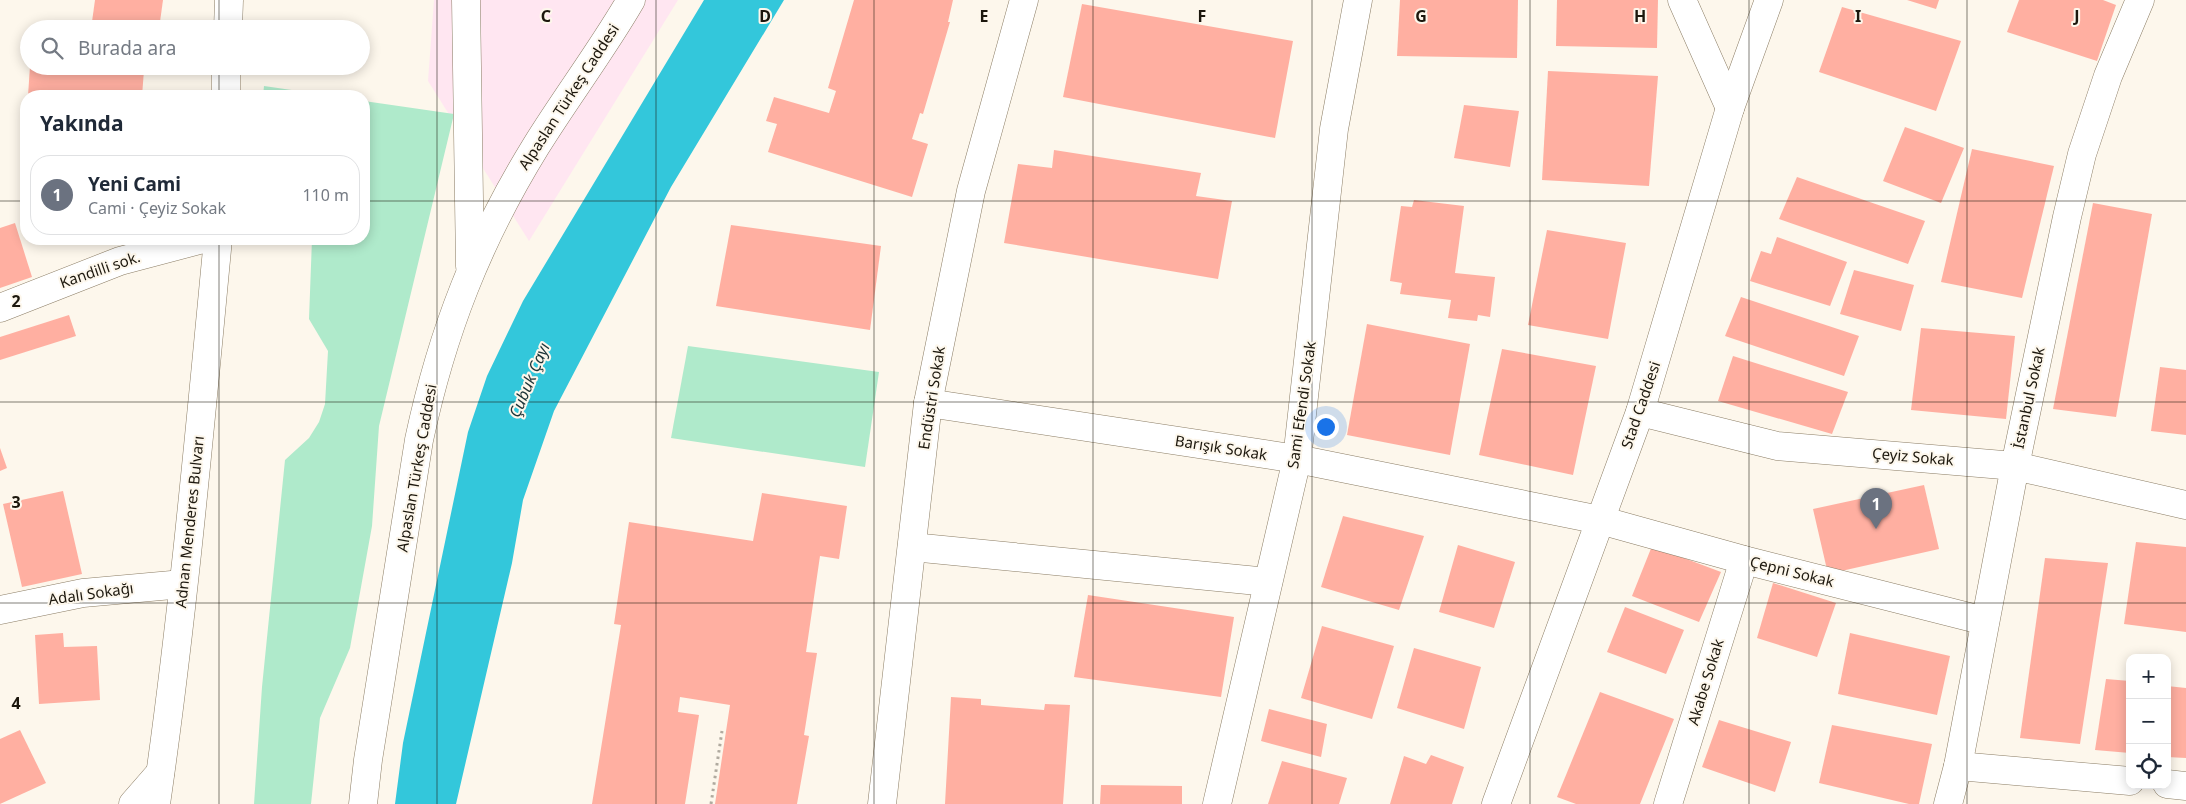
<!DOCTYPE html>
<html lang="tr">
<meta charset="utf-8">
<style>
:root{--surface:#fff;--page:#f6f6f7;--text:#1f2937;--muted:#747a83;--line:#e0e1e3;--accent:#1a73e8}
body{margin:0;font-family:"Noto Sans",sans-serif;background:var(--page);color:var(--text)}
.controls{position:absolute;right:15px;bottom:15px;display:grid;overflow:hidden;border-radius:10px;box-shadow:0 2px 12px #0003}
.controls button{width:45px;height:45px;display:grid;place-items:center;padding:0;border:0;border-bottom:1px solid var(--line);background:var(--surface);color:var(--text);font:25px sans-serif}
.you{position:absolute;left:1325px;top:426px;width:18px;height:18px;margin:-12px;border:4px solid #fff;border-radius:50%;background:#1a73e8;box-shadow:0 0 0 8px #1a73e833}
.badge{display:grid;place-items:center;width:32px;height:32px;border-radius:50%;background:var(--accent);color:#fff;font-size:16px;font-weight:700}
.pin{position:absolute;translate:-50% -41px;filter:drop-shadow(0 1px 2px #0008)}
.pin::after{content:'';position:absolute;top:26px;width:18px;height:15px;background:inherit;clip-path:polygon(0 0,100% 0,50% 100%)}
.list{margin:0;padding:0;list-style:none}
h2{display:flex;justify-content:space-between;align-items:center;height:65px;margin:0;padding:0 20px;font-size:21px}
h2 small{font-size:16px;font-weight:400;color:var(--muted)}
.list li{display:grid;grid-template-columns:32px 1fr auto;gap:15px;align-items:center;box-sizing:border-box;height:80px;margin:0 10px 10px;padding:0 10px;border:1px solid var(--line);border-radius:20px}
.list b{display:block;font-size:19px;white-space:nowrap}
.list p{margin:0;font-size:16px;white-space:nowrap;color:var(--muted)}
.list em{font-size:16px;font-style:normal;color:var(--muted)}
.icon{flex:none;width:28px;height:28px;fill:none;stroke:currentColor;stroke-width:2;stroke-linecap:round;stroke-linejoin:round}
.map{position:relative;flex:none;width:2186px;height:804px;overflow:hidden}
.search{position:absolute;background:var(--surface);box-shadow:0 2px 12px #0003;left:20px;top:20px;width:350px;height:55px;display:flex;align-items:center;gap:12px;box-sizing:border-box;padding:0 18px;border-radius:28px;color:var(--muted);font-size:19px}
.panel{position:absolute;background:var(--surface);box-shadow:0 2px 12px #0003;left:20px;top:90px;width:350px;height:155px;border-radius:20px}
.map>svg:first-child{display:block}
.commercial{fill:#ffe6f1}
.green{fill:#afeacb}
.water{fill:#33c7db}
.building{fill:#ffafa1}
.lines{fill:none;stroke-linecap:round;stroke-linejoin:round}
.minor-casing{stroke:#8b7d65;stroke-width:29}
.major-casing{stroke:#8b7d65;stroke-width:29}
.path{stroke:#b0aa9f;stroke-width:3;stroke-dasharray:2.5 4;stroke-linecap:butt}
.minor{stroke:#fff;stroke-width:28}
.major{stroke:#fff;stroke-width:28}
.grid{fill:none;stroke:#1c170d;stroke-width:1;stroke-opacity:0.55}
.labels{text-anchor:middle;stroke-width:4;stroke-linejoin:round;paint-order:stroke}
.street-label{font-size:15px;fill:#1c170d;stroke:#fdf7ec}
.water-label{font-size:16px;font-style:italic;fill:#1c3337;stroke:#fdf7ec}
.grid-label{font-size:16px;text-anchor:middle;font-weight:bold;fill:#1c170d;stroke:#fdf7ec;stroke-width:4;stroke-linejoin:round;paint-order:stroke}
</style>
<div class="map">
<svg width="2186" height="804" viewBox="0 0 2186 804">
<rect width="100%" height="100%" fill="#fdf7ec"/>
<polygon class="commercial" points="434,0 678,0 529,241 428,81"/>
<g class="green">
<polygon points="264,86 333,96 263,96"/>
<polygon points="364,101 454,114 379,426 372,526 350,648 320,718 311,804 254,804 262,687 285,460 309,438 319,422 325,404 328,351 309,319 312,239 364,239"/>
<polygon points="688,346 879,372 865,467 671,438"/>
</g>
<polygon class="water" points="704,0 784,0 671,187 554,411 523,500 512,563 456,804 395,804 403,743 468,432 487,376 523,301"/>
<g class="building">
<polygon points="95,0 163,0 159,29 91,29"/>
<polygon points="854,0 953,0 948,22 950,22 923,114 920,113 912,139 928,144 912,197 768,152 777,124 766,121 774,97 829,113 836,91 828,88"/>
<polygon points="1400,0 1518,0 1517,58 1397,56"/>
<polygon points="1557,0 1658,0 1657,48 1556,46"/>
<polygon points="1907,0 1939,0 1936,9"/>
<polygon points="2019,0 2103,0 2116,5 2097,61 2007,32"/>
<polygon points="1082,4 1293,41 1275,138 1063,97"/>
<polygon points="1842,7 1961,41 1936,111 1819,72"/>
<polygon points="30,66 97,66 144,70 142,96 28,96"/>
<polygon points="1548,71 1658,76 1649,186 1542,180"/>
<polygon points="1464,105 1519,111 1510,167 1454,158"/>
<polygon points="1905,127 1964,148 1941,203 1883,181"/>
<polygon points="1972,149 2054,166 2022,298 1941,282"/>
<polygon points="1054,150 1201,173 1196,196 1232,201 1218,279 1004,243 1018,164 1052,168"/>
<polygon points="1797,177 1925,221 1908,264 1779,219"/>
<polygon points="1414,200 1464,206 1455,273 1495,277 1490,317 1478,315 1477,321 1448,318 1451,300 1400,294 1402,283 1390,281 1401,206 1412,207"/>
<polygon points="2093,203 2152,214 2116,417 2053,409"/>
<polygon points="15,223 32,277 0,288 0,228"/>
<polygon points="731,225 881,246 870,330 716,306"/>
<polygon points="1547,230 1626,243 1608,339 1528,325"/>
<polygon points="1777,237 1847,262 1830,306 1750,281 1761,251 1771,254"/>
<polygon points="1854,270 1914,285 1901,331 1840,314"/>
<polygon points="1741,297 1859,336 1844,376 1725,336"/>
<polygon points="69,315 76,336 0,360 0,337"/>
<polygon points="1367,324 1470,344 1450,455 1347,435"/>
<polygon points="1921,328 2015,336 2006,419 1911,410"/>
<polygon points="1502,349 1596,366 1573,475 1479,455"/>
<polygon points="1733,356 1848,392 1832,434 1718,401"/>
<polygon points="2160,367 2186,370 2186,435 2151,431"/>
<polygon points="0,448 7,468 0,471"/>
<polygon points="1924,485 1939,549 1828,574 1813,509"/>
<polygon points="63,491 82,574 22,587 3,504"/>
<polygon points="762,493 847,506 839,559 820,556 806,652 817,653 804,735 809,736 797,804 715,804 730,705 680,697 678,712 699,715 685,804 592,804 621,625 614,624 629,522 753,541"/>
<polygon points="1343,516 1424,536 1399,610 1321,587"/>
<polygon points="2136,542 2186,547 2186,632 2124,624"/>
<polygon points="1458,545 1515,562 1494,628 1439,612"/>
<polygon points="1652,546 1721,572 1699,622 1632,596"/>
<polygon points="2045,558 2108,563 2080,744 2020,738"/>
<polygon points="1773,583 1836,603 1817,657 1757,638"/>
<polygon points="1088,595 1234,617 1221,697 1074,677"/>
<polygon points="1625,607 1684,630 1666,674 1607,652"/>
<polygon points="1322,626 1394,646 1372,719 1301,698"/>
<polygon points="63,633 64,647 97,646 100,700 39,704 35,635"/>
<polygon points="1850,633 1950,656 1937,715 1838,694"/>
<polygon points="1414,648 1481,667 1464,729 1397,708"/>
<polygon points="2106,679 2130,681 2130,753 2095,750"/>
<polygon points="2167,686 2186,688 2186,758 2167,757"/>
<polygon points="1600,692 1674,719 1640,804 1576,804 1557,797"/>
<polygon points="951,697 981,699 981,705 1044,710 1045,704 1070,705 1063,804 945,804"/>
<polygon points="1269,709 1327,724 1321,757 1261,741"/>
<polygon points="1719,720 1791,742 1775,792 1702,767"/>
<polygon points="1832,725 1932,744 1919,804 1909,804 1819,783"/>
<polygon points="20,730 46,783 0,804 0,739"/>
<polygon points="1431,755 1464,767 1452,804 1390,804 1404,756 1426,764"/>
<polygon points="1282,761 1347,778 1339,804 1268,804"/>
<polygon points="1101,785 1182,786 1182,804 1100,804"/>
</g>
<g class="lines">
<defs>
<g id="minor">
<polyline points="466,0 470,266"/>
<polyline points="1682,0 1730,108"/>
<polyline points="0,308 120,261 203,239"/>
<polyline points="928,403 1297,459 1600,520 1744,560 1985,621"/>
<polyline points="1640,412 1777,446 2015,466 2186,505"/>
<polyline points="912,547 1268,582"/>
<polyline points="0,610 83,593 183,584"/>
<polyline points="1958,766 2130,781"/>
<polyline points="2167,784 2186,786"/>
<path d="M 363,804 L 368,760 L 419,440 C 442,332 478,240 536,146 C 567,96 602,50 631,0"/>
<polyline points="882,804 928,403 971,191 1024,0"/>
<polyline points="1217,804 1297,459 1334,129 1358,0"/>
<polyline points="1668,804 1744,560"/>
<polyline points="1948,804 1958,766 2015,466 2067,217 2082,154 2108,76 2140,0"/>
</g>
<g id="major">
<polyline points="228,29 229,0"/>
<polyline points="226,96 226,66"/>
<polyline points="133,804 160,773"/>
<path d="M 156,804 C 183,617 200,427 218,239"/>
<polyline points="1496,804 1640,412 1730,108 1769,0"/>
</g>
</defs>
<use href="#minor" class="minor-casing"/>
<use href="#major" class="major-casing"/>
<polyline class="path" points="711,804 722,731"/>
<use href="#minor" class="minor"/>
<use href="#major" class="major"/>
</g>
<path class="grid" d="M 219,0 L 219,29M 437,0 L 437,804M 656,0 L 656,804M 874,0 L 874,804M 1093,0 L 1093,804M 1312,0 L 1312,804M 1530,0 L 1530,804M 1749,0 L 1749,804M 1967,0 L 1967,804M 219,66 L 219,96M 0,201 L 26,201M 364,201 L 2186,201M 219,239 L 219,804M 0,402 L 2186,402M 0,603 L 2186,603"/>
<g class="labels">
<g class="street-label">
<text transform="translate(569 97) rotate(-57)" y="5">Alpaslan Türkeş Caddesi</text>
<text transform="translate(100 270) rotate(-19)" y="5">Kandilli sok.</text>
<text transform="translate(932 398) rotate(-81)" y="5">Endüstri Sokak</text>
<text transform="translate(2029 398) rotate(-78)" y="5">İstanbul Sokak</text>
<text transform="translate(1302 405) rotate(-82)" y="5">Sami Efendi Sokak</text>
<text transform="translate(1641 405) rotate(-71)" y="5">Stad Caddesi</text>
<text transform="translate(1221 448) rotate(9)" y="5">Barışık Sokak</text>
<text transform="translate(1913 457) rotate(5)" y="5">Çeyiz Sokak</text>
<text transform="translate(417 468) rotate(-80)" y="5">Alpaslan Türkeş Caddesi</text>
<text transform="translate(190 522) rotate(-84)" y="5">Adnan Menderes Bulvarı</text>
<text transform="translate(1792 572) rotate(14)" y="5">Çepni Sokak</text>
<text transform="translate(91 594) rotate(-8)" y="5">Adalı Sokağı</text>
<text transform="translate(1706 682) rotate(-73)" y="5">Akabe Sokak</text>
</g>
<g class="water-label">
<text transform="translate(529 380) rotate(-67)" y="6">Çubuk Çayı</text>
</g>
</g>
<g class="grid-label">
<text x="546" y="22">C</text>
<text x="765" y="22">D</text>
<text x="984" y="22">E</text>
<text x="1202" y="22">F</text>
<text x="1421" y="22">G</text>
<text x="1640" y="22">H</text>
<text x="1858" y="22">I</text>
<text x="2077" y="22">J</text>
<text x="16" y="307">2</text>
<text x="16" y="508">3</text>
<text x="16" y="709">4</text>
</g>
</svg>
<div class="controls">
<button>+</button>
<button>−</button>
<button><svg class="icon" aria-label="locate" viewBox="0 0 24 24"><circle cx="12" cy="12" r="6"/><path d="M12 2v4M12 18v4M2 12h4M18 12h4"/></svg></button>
</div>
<div class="you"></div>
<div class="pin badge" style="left:1876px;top:529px;background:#6b7280">1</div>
<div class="search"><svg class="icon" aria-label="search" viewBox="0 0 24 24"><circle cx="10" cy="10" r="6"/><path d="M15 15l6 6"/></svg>Burada ara</div>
<section class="panel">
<h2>Yakında<small></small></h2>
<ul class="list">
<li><span class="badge" style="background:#6b7280">1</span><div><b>Yeni Cami</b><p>Cami · Çeyiz Sokak</p></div><em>110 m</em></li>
</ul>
</section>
</div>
